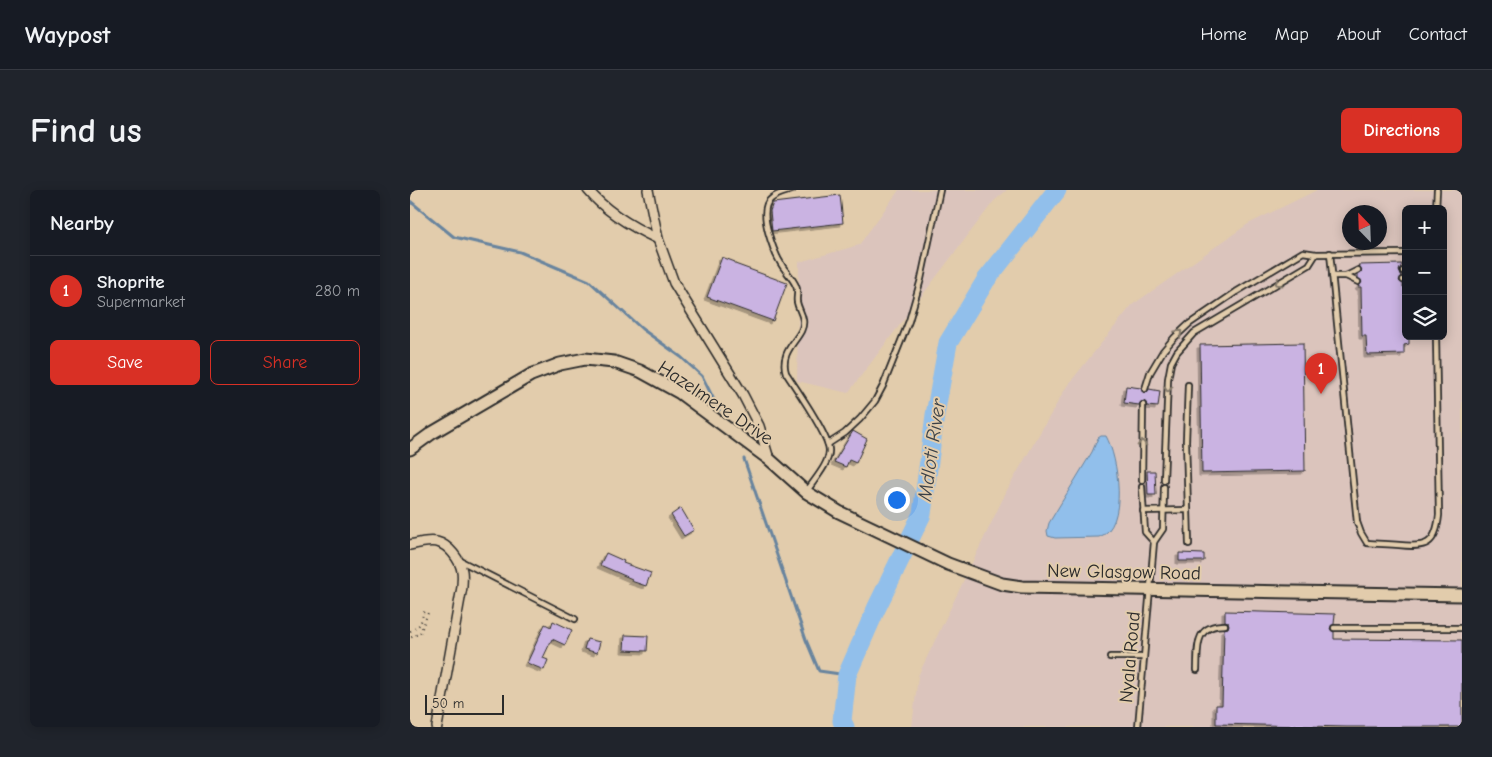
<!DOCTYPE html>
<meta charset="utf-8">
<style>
:root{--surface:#171b24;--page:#20242c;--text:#f1f3f6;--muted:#9ea1a6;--line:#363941;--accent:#d93025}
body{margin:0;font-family:"Comic Neue",sans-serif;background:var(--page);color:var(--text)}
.controls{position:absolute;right:15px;top:15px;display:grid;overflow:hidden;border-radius:8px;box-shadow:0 2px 12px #0003}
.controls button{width:45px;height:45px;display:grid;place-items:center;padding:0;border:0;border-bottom:1px solid var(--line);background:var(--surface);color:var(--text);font:25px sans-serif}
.compass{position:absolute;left:932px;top:15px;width:45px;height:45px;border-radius:50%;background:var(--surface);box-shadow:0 2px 12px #0003;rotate:337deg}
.scale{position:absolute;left:15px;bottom:12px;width:79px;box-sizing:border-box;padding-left:5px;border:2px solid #2b2b2b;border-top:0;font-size:14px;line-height:18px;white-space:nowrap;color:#2b2b2b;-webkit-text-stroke:4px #e2ccac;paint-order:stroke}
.you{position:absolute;left:486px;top:309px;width:18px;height:18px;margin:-12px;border:4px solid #fff;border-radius:50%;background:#1a73e8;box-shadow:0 0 0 8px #1a73e833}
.badge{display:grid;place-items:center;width:32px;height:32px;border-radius:50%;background:var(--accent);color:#fff;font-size:16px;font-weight:700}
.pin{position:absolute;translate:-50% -41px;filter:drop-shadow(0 1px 2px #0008)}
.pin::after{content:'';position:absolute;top:26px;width:18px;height:15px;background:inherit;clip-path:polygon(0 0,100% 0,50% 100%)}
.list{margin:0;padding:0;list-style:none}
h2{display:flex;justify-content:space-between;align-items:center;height:65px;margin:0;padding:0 20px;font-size:21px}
h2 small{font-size:16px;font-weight:400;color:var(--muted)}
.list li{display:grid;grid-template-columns:32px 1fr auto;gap:15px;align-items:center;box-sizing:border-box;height:70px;padding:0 20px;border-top:1px solid var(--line)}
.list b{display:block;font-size:19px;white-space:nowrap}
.list p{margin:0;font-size:16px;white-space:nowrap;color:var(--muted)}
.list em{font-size:16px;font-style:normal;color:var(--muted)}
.actions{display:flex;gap:10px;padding:15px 20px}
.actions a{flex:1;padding:11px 0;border:1px solid var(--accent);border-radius:8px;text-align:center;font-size:18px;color:var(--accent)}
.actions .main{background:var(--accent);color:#fff}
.icon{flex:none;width:28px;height:28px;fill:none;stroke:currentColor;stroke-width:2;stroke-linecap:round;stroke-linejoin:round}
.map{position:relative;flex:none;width:1052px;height:537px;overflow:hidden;border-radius:8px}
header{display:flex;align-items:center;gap:30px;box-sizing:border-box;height:70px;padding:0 25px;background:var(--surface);border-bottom:1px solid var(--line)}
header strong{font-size:24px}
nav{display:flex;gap:28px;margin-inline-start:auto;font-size:18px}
.intro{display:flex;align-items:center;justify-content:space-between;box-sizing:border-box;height:120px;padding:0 30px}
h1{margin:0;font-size:35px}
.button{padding:12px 22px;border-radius:8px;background:var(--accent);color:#fff;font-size:18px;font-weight:700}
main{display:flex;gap:30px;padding:0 30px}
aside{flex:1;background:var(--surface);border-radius:8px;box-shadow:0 2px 12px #0003}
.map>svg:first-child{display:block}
.built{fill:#dbc4bc;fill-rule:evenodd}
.water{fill:#91bfeb;stroke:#68849e}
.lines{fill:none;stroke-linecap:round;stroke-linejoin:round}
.stream{stroke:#68849e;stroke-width:3}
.river{stroke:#91bfeb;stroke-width:19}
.building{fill:#cab3e2;stroke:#2b2b2b;filter:url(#shadow)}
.service-casing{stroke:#2b2b2b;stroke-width:8}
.minor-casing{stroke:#2b2b2b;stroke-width:12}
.tertiary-casing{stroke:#2b2b2b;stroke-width:15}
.path{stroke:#2b2b2b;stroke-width:2;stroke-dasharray:1 4;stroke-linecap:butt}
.service{stroke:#e2ccac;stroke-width:4.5}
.minor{stroke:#e2ccac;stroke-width:9}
.tertiary{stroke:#e2ccac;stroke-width:11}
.oneway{stroke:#867c6c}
.labels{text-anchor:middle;stroke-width:4;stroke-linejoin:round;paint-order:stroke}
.street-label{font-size:19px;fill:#2b2b2b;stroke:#e2ccac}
.water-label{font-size:20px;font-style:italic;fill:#3a4148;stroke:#e2ccac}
</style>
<header>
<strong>Waypost</strong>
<nav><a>Home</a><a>Map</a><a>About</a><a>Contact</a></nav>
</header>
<div class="intro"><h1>Find us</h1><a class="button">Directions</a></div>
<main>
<aside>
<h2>Nearby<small></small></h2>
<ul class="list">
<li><span class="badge">1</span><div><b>Shoprite</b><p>Supermarket</p></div><em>280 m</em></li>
</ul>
<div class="actions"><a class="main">Save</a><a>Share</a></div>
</aside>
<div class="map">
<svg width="1052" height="537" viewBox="0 0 1052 537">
<defs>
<filter id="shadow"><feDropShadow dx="-3" dy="3" stdDeviation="0" flood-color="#0004"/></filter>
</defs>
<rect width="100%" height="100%" fill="#e2ccac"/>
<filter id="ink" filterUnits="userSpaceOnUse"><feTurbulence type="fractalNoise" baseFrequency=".02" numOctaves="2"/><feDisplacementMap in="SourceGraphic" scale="10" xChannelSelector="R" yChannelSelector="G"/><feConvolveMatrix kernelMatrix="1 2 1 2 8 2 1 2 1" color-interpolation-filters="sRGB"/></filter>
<g filter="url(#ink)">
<g class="built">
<polygon points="489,0 597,0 584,11 438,203 387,191 389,72 449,55"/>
<path d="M 907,0 L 1052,0 L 1052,537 L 502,537 L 508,486 L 597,300 L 657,196 L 722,115 L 838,34 ZM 996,19 L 1033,19 L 1033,146 L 996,146 ZM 939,22 L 969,22 L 969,52 L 939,52 Z"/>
</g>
<path class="water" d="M 691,246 L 696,246 C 708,267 719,337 689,347 L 645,348 L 638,346 L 637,341 L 639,333 L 682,262 L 688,248 Z"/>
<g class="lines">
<g class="stream">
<polyline points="0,11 44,47 110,62 179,91 232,139 271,167 292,186 309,220"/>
<polyline points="334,269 396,450 409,481 437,485"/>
</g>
<polyline class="river" points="435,537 432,531 437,485 466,419 512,324 525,225 538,153 576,90 647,0"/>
</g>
<g class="building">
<polygon points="430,5 433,33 362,41 360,21 363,13"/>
<polygon points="312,67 325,72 325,74 377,93 363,131 297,107"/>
<polygon points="992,74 989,81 992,86 989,91 993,94 993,97 996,96 996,146 999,146 999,154 994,155 994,164 957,165 956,146 952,146 951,97 948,97 952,92 948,88 948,84 952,80 948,75"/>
<polygon points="893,153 895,281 792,283 790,155"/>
<polygon points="716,196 731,198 732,201 734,203 737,202 739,199 750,201 748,217 737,216 736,213 734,211 731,212 729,215 714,213"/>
<polygon points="443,241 457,249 446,273 439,270 436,277 424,272"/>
<polygon points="737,281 745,281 746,305 738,305"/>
<polygon points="271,318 284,340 274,346 261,325"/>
<polygon points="196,363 214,371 213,373 241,383 236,396 221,391 222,389 190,375"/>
<polygon points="769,363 794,364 794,371 769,371"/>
<polygon points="815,421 925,424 924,434 920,438 921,440 924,442 924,449 1052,450 1052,537 936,537 806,534 806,515 812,515 814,439 818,438 819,435 818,432 815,431"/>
<polygon points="143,431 162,440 155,455 142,449 133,468 138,470 134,480 117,473 135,434 141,437"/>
<polygon points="215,445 238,446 237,461 214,460"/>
<polygon points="177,449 190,452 187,463 174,459"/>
</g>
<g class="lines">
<defs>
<g id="service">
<path d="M 382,0 C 376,2 366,4 361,9 C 346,20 365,65 373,77 C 378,84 383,89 386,96 C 389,102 386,106 387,112 C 388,118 392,123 393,130 C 396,147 368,158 376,183 C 385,197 420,247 419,261 C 419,274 404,290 397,301"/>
<polyline points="1026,19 1027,0"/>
<path d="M 920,63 L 947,332 L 951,343 L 957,353 C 967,354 978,354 989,355 C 1016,358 1026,355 1029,325 L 1026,146"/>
<polyline points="993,81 996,81"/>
<polyline points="922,86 936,86 948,80"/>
<polyline points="936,86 948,92"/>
<polyline points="993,90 996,89"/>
<polyline points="778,195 776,251 779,354"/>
<polyline points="735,199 740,183 753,161 764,148 779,134 826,102 893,62 906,64 996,63"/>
<polyline points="418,254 435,243 450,229 465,211 473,196 499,131 511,89 530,0"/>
<polyline points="732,290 733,215"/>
<polyline points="754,290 758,189 761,173 767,162 784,143 899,75 906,64"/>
<polyline points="733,321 778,320"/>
<polyline points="744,352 753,339 754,297"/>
<polyline points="49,370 165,429"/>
<polyline points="924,438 1052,438"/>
<polyline points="700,467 734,467"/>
<path d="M 787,480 C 788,457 784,435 815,435"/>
<polyline points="728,537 744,352 735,342 732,297"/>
</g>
<g id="minor">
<path d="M 178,0 C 196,22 222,37 248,49"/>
<polyline points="238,0 248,49 264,93 333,205 349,236 359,269"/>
<path d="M 0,355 C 8,353 19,350 27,352 C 39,355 50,370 52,381 C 53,386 52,392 52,397 L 27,537"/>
</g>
<polyline id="tertiary" points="0,259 22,243 121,185 150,174 175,169 204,172 230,181 270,203 359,269 396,302 429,322 538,374 592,394 612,397 1052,405"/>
</defs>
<use href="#service" class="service-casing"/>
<use href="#minor" class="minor-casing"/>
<use href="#tertiary" class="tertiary-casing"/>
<path class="path" d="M 0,441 C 10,437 12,432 13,422 L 18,423 L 10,443 L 0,448"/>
<use href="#service" class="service"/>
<use href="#minor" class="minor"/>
<use href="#tertiary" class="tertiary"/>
</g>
<defs><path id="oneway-chevron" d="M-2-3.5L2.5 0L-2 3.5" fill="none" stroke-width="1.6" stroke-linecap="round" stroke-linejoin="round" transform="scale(1.25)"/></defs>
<g class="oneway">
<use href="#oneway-chevron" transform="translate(868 93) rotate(150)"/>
<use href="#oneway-chevron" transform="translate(769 143) rotate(-44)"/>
<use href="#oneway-chevron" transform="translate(758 199) rotate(93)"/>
<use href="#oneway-chevron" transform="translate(732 253) rotate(-90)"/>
</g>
</g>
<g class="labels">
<g class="street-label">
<text transform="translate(306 212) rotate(34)" y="7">Hazelmere Drive</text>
<text transform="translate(714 381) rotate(1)" y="7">New Glasgow Road</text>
<text transform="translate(719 467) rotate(-85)" y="7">Nyala Road</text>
</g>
<g class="water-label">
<text transform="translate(521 260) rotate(-82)" y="7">Mdloti River</text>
</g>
</g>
</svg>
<div class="controls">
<button>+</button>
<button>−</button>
<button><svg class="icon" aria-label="layers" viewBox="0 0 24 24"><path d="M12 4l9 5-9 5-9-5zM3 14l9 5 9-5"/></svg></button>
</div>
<svg class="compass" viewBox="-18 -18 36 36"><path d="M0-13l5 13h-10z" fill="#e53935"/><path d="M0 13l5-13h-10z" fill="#9ea1a6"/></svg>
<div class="scale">50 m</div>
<div class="you"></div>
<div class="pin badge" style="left:911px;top:204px">1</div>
</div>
</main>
